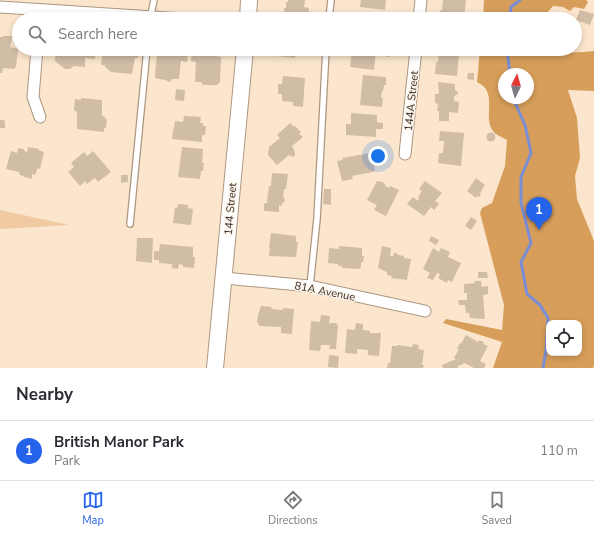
<!DOCTYPE html>
<style>
:root{--surface:#fff;--page:#f7f7f7;--text:#2b2b33;--muted:#7c7c81;--line:#e1e1e2;--accent:#2563eb}
body{margin:0;font-family:"Nunito Sans",sans-serif;background:var(--page);color:var(--text)}
.controls{position:absolute;right:12px;bottom:12px;display:grid;overflow:hidden;border-radius:8px;box-shadow:0 2px 6px #0003}
.controls button{width:36px;height:36px;display:grid;place-items:center;padding:0;border:0;border-bottom:1px solid var(--line);background:var(--surface);color:var(--text);font:20px sans-serif}
.compass{position:absolute;left:498px;top:68px;width:36px;height:36px;border-radius:50%;background:var(--surface);box-shadow:0 2px 6px #0003;rotate:5deg}
.you{position:absolute;left:378px;top:156px;width:14px;height:14px;margin:-10px;border:3px solid #fff;border-radius:50%;background:#1a73e8;box-shadow:0 0 0 6px #1a73e833}
.badge{display:grid;place-items:center;width:26px;height:26px;border-radius:50%;background:var(--accent);color:#fff;font-size:13px;font-weight:700}
.pin{position:absolute;translate:-50% -33px;filter:drop-shadow(0 1px 2px #0008)}
.pin::after{content:'';position:absolute;top:21px;width:14px;height:12px;background:inherit;clip-path:polygon(0 0,100% 0,50% 100%)}
.list{margin:0;padding:0;list-style:none}
h2{display:flex;justify-content:space-between;align-items:center;height:52px;margin:0;padding:0 16px;font-size:17px}
h2 small{font-size:13px;font-weight:400;color:var(--muted)}
.list li{display:grid;grid-template-columns:26px 1fr auto;gap:12px;align-items:center;box-sizing:border-box;height:60px;padding:0 16px;border-top:1px solid var(--line)}
.list b{display:block;font-size:15px;white-space:nowrap}
.list p{margin:0;font-size:13px;white-space:nowrap;color:var(--muted)}
.list em{font-size:13px;font-style:normal;color:var(--muted)}
.icon{flex:none;width:22px;height:22px;fill:none;stroke:currentColor;stroke-width:2;stroke-linecap:round;stroke-linejoin:round}
.map{position:relative;flex:none;width:594px;height:368px;overflow:hidden}
.search{position:absolute;background:var(--surface);box-shadow:0 2px 6px #0003;left:12px;right:12px;top:12px;height:44px;display:flex;align-items:center;gap:10px;box-sizing:border-box;padding:0 14px;border-radius:22px;color:var(--muted);font-size:15px}
.sheet{height:112px;background:var(--surface)}
nav{display:flex;justify-content:space-around;align-items:center;box-sizing:border-box;height:56px;border-top:1px solid var(--line);background:var(--surface);font-size:11px;color:var(--muted)}
nav a{display:grid;justify-items:center;gap:2px}
nav .on{color:var(--accent)}
.map>svg:first-child{display:block}
.green{fill:#efcaa2}
.forest{fill:#d69e5a;fill-rule:evenodd}
.lines{fill:none;stroke-linecap:round;stroke-linejoin:round}
.stream{stroke:#7b8dd4;stroke-width:3}
.building{fill:#d1bca5}
.service-casing{stroke:#ac9781;stroke-width:8}
.minor-casing{stroke:#ac9781;stroke-width:13}
.secondary-casing{stroke:#ac9781;stroke-width:18}
.service{stroke:#fff;stroke-width:5.5}
.minor{stroke:#fff;stroke-width:11}
.secondary{stroke:#fff;stroke-width:16}
.labels{text-anchor:middle;stroke-width:3;stroke-linejoin:round;paint-order:stroke}
.street-label{font-size:11px;fill:#352d23;stroke:#fdf5eb}
</style>
<div class="map">
<svg width="594" height="368" viewBox="0 0 594 368">
<rect width="100%" height="100%" fill="#fbe5cd"/>
<polygon class="green" points="0,210 69,225 0,229"/>
<g class="forest">
<polygon points="484,0 586,0 588,2 584,9 574,7 570,11 563,7 553,6 547,13 547,19 483,19"/>
<path d="M 480,49 L 556,49 L 557,50 C 570,54 581,52 594,51 L 594,91 L 568,90 L 577,118 L 580,158 L 575,176 L 577,199 L 594,241 L 594,365 L 593,368 L 493,368 L 502,342 L 443,323 L 446,319 L 502,330 L 504,305 L 480,213 L 482,208 L 492,203 L 505,166 L 507,140 C 503,138 499,136 496,134 C 479,120 501,93 477,82 ZM 504,74 L 528,74 L 528,98 L 504,98 ZM 549,323 L 579,323 L 579,353 L 549,353 Z"/>
</g>
<g class="lines">
<g class="stream">
<polyline points="510,19 511,7 520,0"/>
<polyline points="507,49 510,74"/>
<polyline points="513,98 525,125 531,153 521,177 521,203 531,243 521,262 527,294 540,305 548,318 546,350 543,368"/>
</g>
</g>
<g class="building">
<polygon points="288,0 305,0 304,7 309,8 308,19 285,18 284,8 286,8 286,2 288,2"/>
<polygon points="361,0 385,0 386,1 385,10 360,7"/>
<polygon points="443,0 466,0 464,19 439,19 440,10 442,11"/>
<polygon points="580,10 594,14 590,25 576,20"/>
<polygon points="3,36 12,36 10,47 18,49 16,67 15,67 15,69 3,68 2,73 0,73 0,37 3,37"/>
<polygon points="56,49 96,49 95,59 85,58 85,67 74,66 70,69 65,69 55,61"/>
<polygon points="103,49 138,49 138,58 135,58 132,74 111,72 105,67 105,65 101,65"/>
<polygon points="170,49 188,50 187,62 181,61 179,79 172,79 170,82 165,80 155,78 155,75 157,54 170,55"/>
<polygon points="192,49 210,49 210,54 215,54 215,56 221,57 220,83 218,83 218,85 203,85 201,82 195,82 196,62 191,61"/>
<polygon points="276,49 300,49 296,51 295,58 277,56"/>
<polygon points="352,49 390,49 390,57 378,55 378,52 376,51 374,70 350,67"/>
<polygon points="439,53 459,54 457,76 435,74 436,62 438,62"/>
<polygon points="468,73 474,73 474,80 467,79"/>
<polygon points="363,75 386,77 386,85 384,85 383,91 382,91 381,98 383,98 382,107 360,105"/>
<polygon points="283,76 305,78 303,107 293,106 293,102 282,101 282,94 278,94 278,84 282,84"/>
<polygon points="438,82 455,84 455,90 458,92 458,94 454,96 454,101 459,102 458,113 449,112 449,121 439,121 439,111 437,111 438,104 435,103 435,94 439,94"/>
<polygon points="176,89 185,90 184,101 175,100"/>
<polygon points="81,98 102,100 102,116 105,117 105,119 107,119 106,128 104,128 104,132 77,129 77,112 74,110 75,99 81,100"/>
<polygon points="351,113 377,115 377,122 383,123 383,129 376,129 376,137 346,135 346,124 351,124"/>
<polygon points="184,116 201,117 200,123 203,123 203,126 206,126 205,135 202,135 202,142 172,139 173,129 174,129 175,121 183,122"/>
<polygon points="0,120 4,120 5,122 5,128 0,128"/>
<polygon points="290,123 294,127 295,126 301,132 299,134 303,137 292,146 295,152 295,155 293,157 289,155 277,165 268,155 269,147 280,138 277,135"/>
<polygon points="440,131 464,133 461,166 438,163 439,153 443,153 444,141 439,141"/>
<circle cx="491" cy="137" r="4.5"/>
<polygon points="28,147 39,149 38,150 44,152 40,169 38,168 35,175 32,174 32,179 24,177 24,176 20,175 19,172 6,169 11,151 17,153 18,148 24,149 24,151 27,152"/>
<polygon points="182,147 203,149 202,163 204,163 203,171 201,171 200,179 178,177"/>
<polygon points="93,151 111,172 98,182 95,178 87,184 85,181 80,186 68,172 74,167 71,163 84,152 87,156"/>
<polygon points="370,153 372,154 375,170 373,172 352,176 353,179 342,181 337,161 343,160 342,158"/>
<polygon points="272,173 288,174 286,189 284,189 283,197 285,199 285,201 282,203 282,206 279,205 279,212 264,211 264,204 265,203 267,203 268,193 269,186 271,186"/>
<polygon points="121,175 128,175 128,182 121,183"/>
<polygon points="476,178 485,185 480,193 481,194 479,197 477,196 476,198 467,191"/>
<polygon points="377,181 383,182 386,186 389,188 390,186 399,190 386,216 374,210 377,205 367,200"/>
<polygon points="425,181 442,193 435,201 439,204 434,210 431,207 424,216 407,204 413,197 418,201 419,198 418,197 422,191 419,189"/>
<polygon points="324,189 331,189 331,205 323,204"/>
<polygon points="178,204 188,205 188,208 193,209 191,225 173,223 175,208 177,208"/>
<polygon points="471,217 477,221 471,230 465,226"/>
<polygon points="271,233 296,236 296,242 298,242 296,257 269,256 270,248 269,248"/>
<polygon points="431,236 439,240 436,245 429,241"/>
<polygon points="137,238 153,238 152,263 136,261"/>
<polygon points="160,244 193,247 193,257 195,257 194,268 183,267 183,265 179,264 178,269 172,268 172,264 159,263 159,260 154,260 154,251 159,251"/>
<polygon points="339,246 362,248 362,256 364,256 363,262 361,262 361,267 359,269 342,268 342,266 338,266 338,264 328,263 329,248 339,249"/>
<polygon points="382,246 391,248 390,256 393,256 395,252 398,255 404,256 404,258 411,259 407,280 391,278 392,276 387,275 387,272 378,268"/>
<polygon points="433,248 439,252 441,248 450,252 448,257 461,263 452,282 448,280 447,283 438,278 440,274 437,273 433,280 427,278 430,273 423,269"/>
<polygon points="478,272 487,272 488,278 478,278"/>
<polygon points="475,281 481,281 482,287 488,286 488,294 483,295 485,319 470,318 469,313 466,313 465,305 459,305 458,300 467,300 467,293 464,293 464,284 475,283"/>
<polygon points="261,306 272,307 271,309 283,310 283,308 294,309 292,334 281,333 281,327 260,326 258,325 259,323 257,323 258,315"/>
<polygon points="321,315 330,316 329,324 331,323 336,323 338,326 336,349 329,349 330,345 321,345 320,351 309,350 311,321 320,322"/>
<polygon points="356,323 363,324 363,330 370,331 370,333 381,333 379,356 368,355 368,350 357,349 357,354 345,353 347,329 355,330"/>
<polygon points="466,335 478,342 479,340 484,342 483,344 488,346 480,361 486,364 484,368 474,368 465,363 458,366 458,368 443,368 442,365 456,359 454,358 455,356 459,349 457,349 460,343 461,344"/>
<polygon points="413,344 419,345 418,349 424,350 422,365 424,365 423,368 387,368 388,363 390,363 392,346 397,346 398,345 412,347"/>
<polygon points="329,355 339,356 338,368 328,367"/>
</g>
<g class="lines">
<defs>
<g id="service">
<polyline points="150,19 154,0"/>
<polyline points="329,19 331,0"/>
<polyline points="130,224 147,49"/>
<polyline points="310,286 317,219 326,49"/>
</g>
<g id="minor">
<polyline points="0,7 184,19"/>
<polyline points="419,19 421,0"/>
<polyline points="37,49 33,97 40,117"/>
<polyline points="405,154 416,49"/>
<polyline points="224,278 310,286 425,311"/>
</g>
<g id="secondary">
<polyline points="248,19 249,0"/>
<polyline points="215,368 245,49"/>
</g>
</defs>
<use href="#service" class="service-casing"/>
<use href="#minor" class="minor-casing"/>
<use href="#secondary" class="secondary-casing"/>
<use href="#service" class="service"/>
<use href="#minor" class="minor"/>
<use href="#secondary" class="secondary"/>
</g>
<g class="labels">
<g class="street-label">
<text transform="translate(411 101) rotate(-84)" y="4">144A Street</text>
<text transform="translate(230 209) rotate(-85)" y="4">144 Street</text>
<text transform="translate(325 291) rotate(11)" y="4">81A Avenue</text>
</g>
</g>
</svg>
<div class="controls">
<button><svg class="icon" aria-label="locate" viewBox="0 0 24 24"><circle cx="12" cy="12" r="6"/><path d="M12 2v4M12 18v4M2 12h4M18 12h4"/></svg></button>
</div>
<svg class="compass" viewBox="-18 -18 36 36"><path d="M0-13l5 13h-10z" fill="#e53935"/><path d="M0 13l5-13h-10z" fill="#7c7c81"/></svg>
<div class="you"></div>
<div class="pin badge" style="left:539px;top:230px">1</div>
<div class="search"><svg class="icon" aria-label="search" viewBox="0 0 24 24"><circle cx="10" cy="10" r="6"/><path d="M15 15l6 6"/></svg>Search here</div>
</div>
<section class="sheet">
<h2>Nearby<small></small></h2>
<ul class="list">
<li><span class="badge">1</span><div><b>British Manor Park</b><p>Park</p></div><em>110 m</em></li>
</ul>
</section>
<nav>
<a class="on"><svg class="icon" aria-label="map" viewBox="0 0 24 24"><path d="M3 6l6-2 6 2 6-2v14l-6 2-6-2-6 2zM9 4v14M15 6v14"/></svg>Map</a>
<a><svg class="icon" aria-label="directions" viewBox="0 0 24 24"><path d="M12 3l9 9-9 9-9-9zM9 14v-3h6M13 9l2 2-2 2"/></svg>Directions</a>
<a><svg class="icon" aria-label="saved" viewBox="0 0 24 24"><path d="M7 4h10v16l-5-4-5 4z"/></svg>Saved</a>
</nav>
